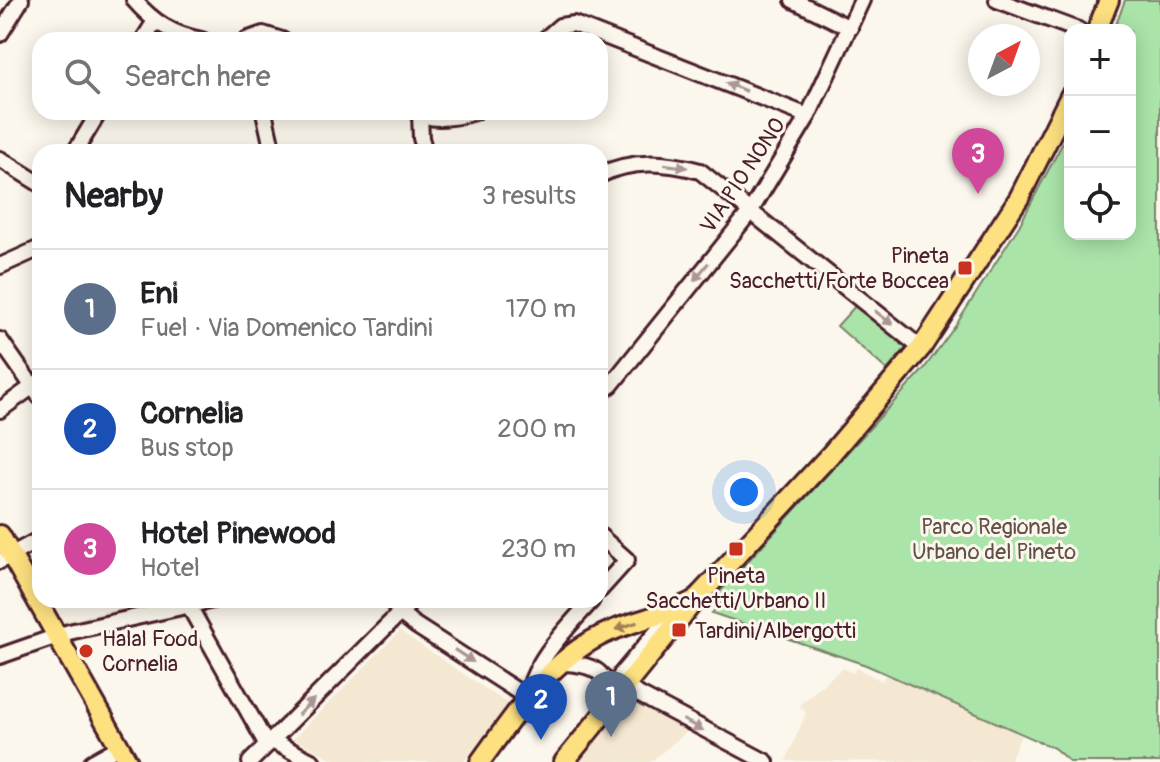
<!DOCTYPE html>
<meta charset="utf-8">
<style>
:root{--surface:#fff;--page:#f6f6f6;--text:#202124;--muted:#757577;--line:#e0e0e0;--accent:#c8321e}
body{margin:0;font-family:Pangolin,sans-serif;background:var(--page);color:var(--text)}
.controls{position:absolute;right:24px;top:24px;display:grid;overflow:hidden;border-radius:16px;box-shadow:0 4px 20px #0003}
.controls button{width:72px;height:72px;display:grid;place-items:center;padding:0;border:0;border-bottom:2px solid var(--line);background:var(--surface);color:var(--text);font:40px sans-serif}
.compass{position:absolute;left:968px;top:24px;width:72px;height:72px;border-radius:50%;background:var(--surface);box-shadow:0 4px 20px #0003;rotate:41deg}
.you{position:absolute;left:744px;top:492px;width:28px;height:28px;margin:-20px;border:6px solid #fff;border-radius:50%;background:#1a73e8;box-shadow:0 0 0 12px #1a73e833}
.badge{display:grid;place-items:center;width:52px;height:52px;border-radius:50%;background:var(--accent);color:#fff;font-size:26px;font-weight:700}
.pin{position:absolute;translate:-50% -66px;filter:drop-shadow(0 2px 4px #0008)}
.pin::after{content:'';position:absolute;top:42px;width:28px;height:24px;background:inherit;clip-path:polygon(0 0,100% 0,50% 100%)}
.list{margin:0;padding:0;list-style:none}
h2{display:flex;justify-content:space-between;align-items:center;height:104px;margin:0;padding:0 32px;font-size:34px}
h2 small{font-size:26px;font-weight:400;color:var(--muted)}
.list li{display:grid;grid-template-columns:52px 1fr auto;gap:24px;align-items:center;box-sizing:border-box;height:120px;padding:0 32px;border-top:2px solid var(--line)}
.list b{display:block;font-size:30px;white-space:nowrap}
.list p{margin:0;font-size:26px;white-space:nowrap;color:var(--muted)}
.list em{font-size:26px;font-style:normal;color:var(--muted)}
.icon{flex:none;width:44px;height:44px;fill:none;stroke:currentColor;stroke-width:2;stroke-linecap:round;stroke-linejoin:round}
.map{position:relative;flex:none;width:1160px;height:762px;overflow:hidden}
.search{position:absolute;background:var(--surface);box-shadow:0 4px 20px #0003;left:32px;top:32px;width:576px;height:88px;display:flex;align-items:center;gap:20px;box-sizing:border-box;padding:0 28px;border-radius:24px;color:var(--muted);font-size:30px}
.panel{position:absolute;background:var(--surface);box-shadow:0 4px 20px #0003;left:32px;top:144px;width:576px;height:464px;border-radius:24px}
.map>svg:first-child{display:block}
.built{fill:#f4e8d2}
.green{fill:#aae4a9;stroke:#7a826a;stroke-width:2}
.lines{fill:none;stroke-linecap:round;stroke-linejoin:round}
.minor-casing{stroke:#4a1f2b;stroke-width:20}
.major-casing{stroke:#4a1f2b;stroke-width:24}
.minor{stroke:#fbf7ec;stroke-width:14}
.major{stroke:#fde080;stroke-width:18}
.oneway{fill:#ab9695}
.oneway2{fill:#a48056}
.poi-dot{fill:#c8321e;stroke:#fbf7ec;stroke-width:3}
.labels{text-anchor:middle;stroke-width:6;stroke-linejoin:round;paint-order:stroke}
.street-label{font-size:22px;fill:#4a1f2b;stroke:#fbf7ec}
.poi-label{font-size:22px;fill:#4a1f2b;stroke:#fbf7ec;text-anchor:start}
.park-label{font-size:22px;fill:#62504a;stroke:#fbf7ec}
</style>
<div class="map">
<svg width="1160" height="762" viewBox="0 0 1160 762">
<rect width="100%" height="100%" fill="#fbf7ec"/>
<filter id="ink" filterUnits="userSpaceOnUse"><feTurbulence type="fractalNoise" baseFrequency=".0125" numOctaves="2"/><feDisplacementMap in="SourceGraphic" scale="16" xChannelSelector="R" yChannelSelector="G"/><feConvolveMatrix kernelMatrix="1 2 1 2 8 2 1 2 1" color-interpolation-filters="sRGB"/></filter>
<g filter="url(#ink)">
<g class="built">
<polygon points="158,600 257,600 185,618 73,639 63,621"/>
<polygon points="400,631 508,704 464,762 339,762 293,739"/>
<polygon points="842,668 853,673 856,668 882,681 886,674 1022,734 1009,762 786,761 806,713 799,705"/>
<polygon points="623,701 630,702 688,731 650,762 577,762"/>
</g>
<g class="green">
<polygon points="1125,0 1160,0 1160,762 1070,762 1054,748 866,665 712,613 723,601 715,597 923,370 956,325 1019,226 1070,129 1070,234 1130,234 1130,30 1114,30"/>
<polygon points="857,304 906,348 887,370 837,326"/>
</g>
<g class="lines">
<defs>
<g id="minor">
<path d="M 134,0 C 153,22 173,35 202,40"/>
<polyline points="793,0 850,28"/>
<polyline points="997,0 1078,30"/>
<polyline points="0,34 21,0"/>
<polyline points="143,40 155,21"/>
<polyline points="246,40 263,34 282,40"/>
<polyline points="544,40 560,26 574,24 808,116"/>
<polyline points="264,112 273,152"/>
<path d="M 416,112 C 431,122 458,117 475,112"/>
<polyline points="420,115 421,138 425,152"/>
<polyline points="75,152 99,112"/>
<polyline points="0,159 40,184"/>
<path d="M 600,175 C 632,159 666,162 700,171 L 921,348"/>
<polyline points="0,266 40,248"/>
<polyline points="0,340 40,397"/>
<polyline points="600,393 611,385 750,212 808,116 862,0"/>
<polyline points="0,410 40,381"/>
<polyline points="600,536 627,560 600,590"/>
<polyline points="0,561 40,539"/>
<path d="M 391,600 L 400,613 L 415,625 L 528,698 C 531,663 569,626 592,600"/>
<polyline points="189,606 267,745"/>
<polyline points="675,610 622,673 619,679 621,685 766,762"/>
<polyline points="0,656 69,632 213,600"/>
<path d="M 563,663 C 596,664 614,674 604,709"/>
<polyline points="272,741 313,762"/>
<polyline points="92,762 119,747"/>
<polyline points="250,762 413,600"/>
</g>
<g id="major">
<polyline points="1097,30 1109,0"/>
<polyline points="0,535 128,762"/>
<path d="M 480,762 C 513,717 548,662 600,636 C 629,621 663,617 693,601"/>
<polyline points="564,762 695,600 830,455 921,348 1019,198 1070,96"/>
</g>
</defs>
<use href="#minor" class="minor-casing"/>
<use href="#major" class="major-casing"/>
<use href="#minor" class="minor"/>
<use href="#major" class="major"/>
</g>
<defs><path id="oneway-solid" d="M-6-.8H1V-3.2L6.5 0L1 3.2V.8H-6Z" transform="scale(2)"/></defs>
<g class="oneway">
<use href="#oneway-solid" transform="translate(736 87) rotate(-158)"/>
<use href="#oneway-solid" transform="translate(676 166) rotate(8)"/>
<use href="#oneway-solid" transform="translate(701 272) rotate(129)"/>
<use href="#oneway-solid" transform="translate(884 318) rotate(38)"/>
<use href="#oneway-solid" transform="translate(464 656) rotate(33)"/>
<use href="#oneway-solid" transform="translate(306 707) rotate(-45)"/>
<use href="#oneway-solid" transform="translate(693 725) rotate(28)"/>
</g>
<use class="oneway2" href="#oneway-solid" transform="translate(626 626) rotate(162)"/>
</g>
<g class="poi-dot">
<rect x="957" y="260" width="16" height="16" rx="4"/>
<rect x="728" y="541" width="16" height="16" rx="4"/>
<rect x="671" y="622" width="16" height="16" rx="4"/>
<circle cx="86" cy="651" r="8"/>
</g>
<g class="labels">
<g class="street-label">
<text transform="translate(742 175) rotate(-56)" y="8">VIA PIO NONO</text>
</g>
<g class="poi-label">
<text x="949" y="263" text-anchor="end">Pineta<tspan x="949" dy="25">Sacchetti/Forte Boccea</tspan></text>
<text x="736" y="583" text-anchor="middle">Pineta<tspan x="736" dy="25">Sacchetti/Urbano II</tspan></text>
<text x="695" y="638">Tardini/Albergotti</text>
<text x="102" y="646">Halal Food<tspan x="102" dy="25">Cornelia</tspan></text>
</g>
<g class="park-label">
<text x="994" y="534">Parco Regionale<tspan x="994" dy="25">Urbano del Pineto</tspan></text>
</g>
</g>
</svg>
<div class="controls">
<button>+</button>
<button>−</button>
<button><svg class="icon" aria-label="locate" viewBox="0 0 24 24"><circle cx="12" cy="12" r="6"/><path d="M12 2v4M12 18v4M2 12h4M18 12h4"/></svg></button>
</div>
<svg class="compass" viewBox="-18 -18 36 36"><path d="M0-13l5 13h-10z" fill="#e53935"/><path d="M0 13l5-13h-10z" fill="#757577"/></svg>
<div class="you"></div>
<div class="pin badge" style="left:611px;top:737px;background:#5c6f8a">1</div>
<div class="pin badge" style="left:541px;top:740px;background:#1a4fb4">2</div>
<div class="pin badge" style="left:978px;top:194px;background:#d1479c">3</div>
<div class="search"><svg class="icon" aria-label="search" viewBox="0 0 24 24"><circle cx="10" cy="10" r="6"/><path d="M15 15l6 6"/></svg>Search here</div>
<section class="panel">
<h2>Nearby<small>3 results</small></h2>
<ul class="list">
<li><span class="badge" style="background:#5c6f8a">1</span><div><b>Eni</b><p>Fuel · Via Domenico Tardini</p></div><em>170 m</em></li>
<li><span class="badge" style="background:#1a4fb4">2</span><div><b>Cornelia</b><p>Bus stop</p></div><em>200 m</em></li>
<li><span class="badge" style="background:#d1479c">3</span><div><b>Hotel Pinewood</b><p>Hotel</p></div><em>230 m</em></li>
</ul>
</section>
</div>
